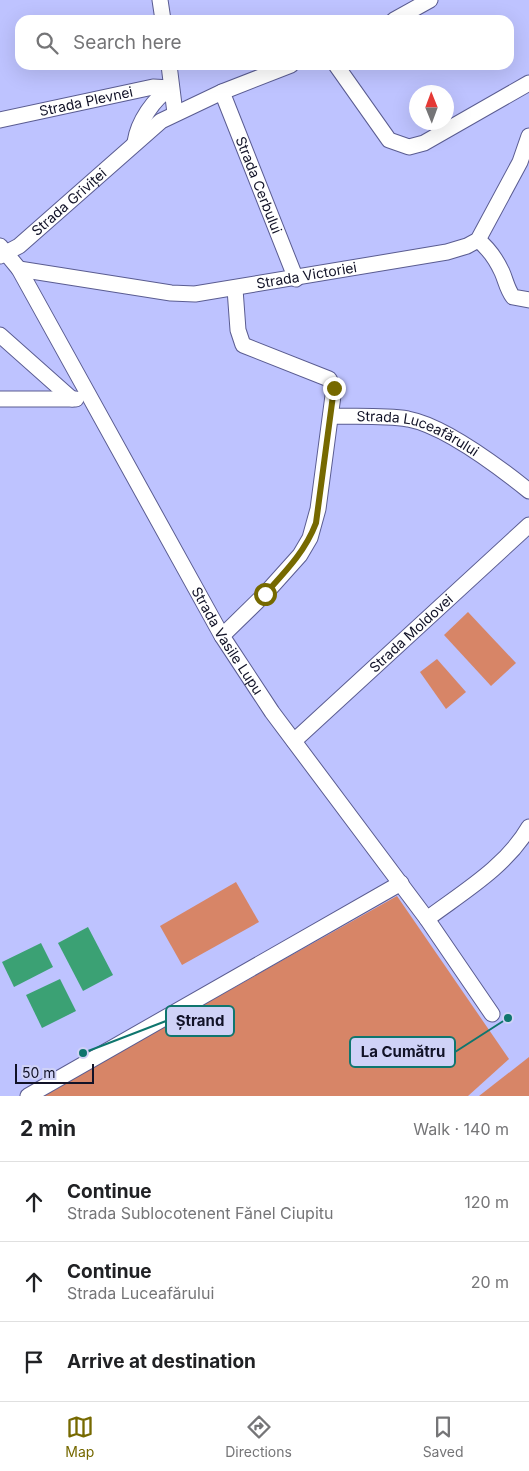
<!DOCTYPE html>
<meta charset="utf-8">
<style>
:root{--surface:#fff;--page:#f6f6f6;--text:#202124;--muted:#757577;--line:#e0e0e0;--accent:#766900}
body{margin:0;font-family:Inter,sans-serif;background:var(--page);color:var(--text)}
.compass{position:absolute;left:409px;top:85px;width:45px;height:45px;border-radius:50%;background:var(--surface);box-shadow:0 5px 20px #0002;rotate:359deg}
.scale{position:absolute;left:15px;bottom:12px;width:79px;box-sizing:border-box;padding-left:5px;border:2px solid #111227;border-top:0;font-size:14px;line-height:18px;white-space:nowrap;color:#111227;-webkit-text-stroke:4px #cfd2f7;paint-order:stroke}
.stop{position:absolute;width:15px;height:15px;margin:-11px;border:4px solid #766900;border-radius:50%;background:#fff}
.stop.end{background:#766900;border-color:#fff;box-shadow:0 1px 5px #0008}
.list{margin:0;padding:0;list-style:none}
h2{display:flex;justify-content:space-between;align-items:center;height:65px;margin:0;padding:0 20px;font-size:21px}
h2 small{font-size:16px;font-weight:400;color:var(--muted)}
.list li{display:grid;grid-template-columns:32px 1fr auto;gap:15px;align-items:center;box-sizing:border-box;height:80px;padding:0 20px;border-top:1px solid var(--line)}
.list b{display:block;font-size:19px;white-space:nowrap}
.list p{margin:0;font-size:16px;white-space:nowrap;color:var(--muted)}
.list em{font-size:16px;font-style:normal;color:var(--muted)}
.icon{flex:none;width:28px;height:28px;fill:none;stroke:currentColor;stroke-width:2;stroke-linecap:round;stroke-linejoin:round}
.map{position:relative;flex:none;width:529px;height:1096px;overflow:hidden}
.search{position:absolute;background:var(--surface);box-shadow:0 5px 20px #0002;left:15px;right:15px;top:15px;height:55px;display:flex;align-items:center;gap:12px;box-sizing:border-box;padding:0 18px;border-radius:15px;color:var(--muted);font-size:19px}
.sheet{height:305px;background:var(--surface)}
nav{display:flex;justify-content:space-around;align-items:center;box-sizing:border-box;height:70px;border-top:1px solid var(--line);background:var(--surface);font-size:14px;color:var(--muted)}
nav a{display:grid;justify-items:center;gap:2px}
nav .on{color:var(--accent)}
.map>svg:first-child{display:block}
.green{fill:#d78567}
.water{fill:#3ba174}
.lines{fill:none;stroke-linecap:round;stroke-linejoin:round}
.minor-casing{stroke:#5a5c91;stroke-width:17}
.minor{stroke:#fff;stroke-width:15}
.route{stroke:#766900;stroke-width:6}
.labels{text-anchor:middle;stroke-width:4.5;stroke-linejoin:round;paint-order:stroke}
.street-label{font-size:14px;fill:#111227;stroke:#cfd2f7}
.leader{fill:none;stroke:#0f766e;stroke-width:2}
.callout-dot{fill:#0f766e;stroke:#cfd2f7;stroke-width:2}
.callout{fill:#cfd2f7;stroke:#0f766e;stroke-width:2}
.callout-label{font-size:15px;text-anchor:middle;font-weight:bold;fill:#111227}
</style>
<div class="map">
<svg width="529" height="1096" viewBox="0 0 529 1096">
<rect width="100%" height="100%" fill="#bec3ff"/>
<g class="green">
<polygon points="468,612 516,663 491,686 444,635"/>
<polygon points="437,659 466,692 446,709 420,672"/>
<polygon points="236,882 259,922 182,965 160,926"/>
<polygon points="397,896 509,1059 468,1096 41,1096"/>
<polygon points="529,1057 529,1096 479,1096"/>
</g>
<g class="water">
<polygon points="88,927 113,975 83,991 58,943"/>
<polygon points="41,943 53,967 14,987 2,962"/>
<polygon points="60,979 76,1011 42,1028 26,995"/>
</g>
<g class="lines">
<defs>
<g id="minor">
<polyline points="160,0 163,20"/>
<polyline points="394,20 430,0"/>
<polyline points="169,65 175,113"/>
<polyline points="336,65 389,140 409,147 424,143 529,83"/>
<path id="s1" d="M 222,92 L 296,279"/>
<path id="s2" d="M 0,120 L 153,87 L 171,88"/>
<path d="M 135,142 C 138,122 154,98 171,88"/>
<path d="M 478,240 C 488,248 496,259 502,272 C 506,281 507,289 513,297 L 529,300"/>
<path id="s3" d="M 0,246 L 19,269 L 222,636 L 272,712 L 427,919 L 492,1014"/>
<path id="s4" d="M 0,256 L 19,246 L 161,121 L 222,92 L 291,65"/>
<path id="s5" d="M 19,269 L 171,293 L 195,294 L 447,252 L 467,246 L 478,240 L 520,162 L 529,136"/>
<polyline points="0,335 72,399"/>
<polyline points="0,399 76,399"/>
<path id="s6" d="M 331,416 C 356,417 383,415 408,419 C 445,426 499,467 529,491"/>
<polyline points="222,636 265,594 300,555 310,538 318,509 334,388 329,379 243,345 238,330 235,289"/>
<path id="s7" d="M 294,741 L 529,525"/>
<path d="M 427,919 C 463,892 506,867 529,827"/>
<polyline points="28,1096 401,883"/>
</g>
</defs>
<use href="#minor" class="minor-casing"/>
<use href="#minor" class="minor"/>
</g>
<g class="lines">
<path class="route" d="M 265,594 C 285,572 305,552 316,523 L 334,388"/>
</g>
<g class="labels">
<g class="street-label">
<text dy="5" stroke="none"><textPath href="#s2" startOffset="88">Strada Plevnei</textPath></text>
<text dy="5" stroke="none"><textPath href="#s1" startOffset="100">Strada Cerbului</textPath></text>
<text dy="5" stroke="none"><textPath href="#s4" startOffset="88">Strada Griviței</textPath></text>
<text dy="5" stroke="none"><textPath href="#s5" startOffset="291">Strada Victoriei</textPath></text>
<text dy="5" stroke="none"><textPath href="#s6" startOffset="90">Strada Luceafărului</textPath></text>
<text dy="5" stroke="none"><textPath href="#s7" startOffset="159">Strada Moldovei</textPath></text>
<text dy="5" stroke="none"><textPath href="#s3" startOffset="456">Strada Vasile Lupu</textPath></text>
</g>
</g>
<path class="leader" d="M83 1053L166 1021M508 1018L455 1052"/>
<g class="callout-dot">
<circle cx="83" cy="1053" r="5"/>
<circle cx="508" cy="1018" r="5"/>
</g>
<g class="callout">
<rect x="166" y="1006" width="68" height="30" rx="5"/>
<rect x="350" y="1037" width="105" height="30" rx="5"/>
</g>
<g class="callout-label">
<text x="200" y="1026">Ștrand</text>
<text x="403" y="1057">La Cumătru</text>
</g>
</svg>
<svg class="compass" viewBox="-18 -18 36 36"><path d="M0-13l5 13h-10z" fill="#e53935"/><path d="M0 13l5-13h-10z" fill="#757577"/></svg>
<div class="scale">50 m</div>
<div class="stop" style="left:265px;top:594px"></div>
<div class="stop end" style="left:334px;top:388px"></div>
<div class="search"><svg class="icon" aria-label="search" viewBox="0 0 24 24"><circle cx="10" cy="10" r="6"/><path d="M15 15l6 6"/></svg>Search here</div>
</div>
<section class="sheet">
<h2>2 min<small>Walk · 140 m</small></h2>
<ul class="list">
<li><svg class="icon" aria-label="ahead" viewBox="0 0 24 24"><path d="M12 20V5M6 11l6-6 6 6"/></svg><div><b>Continue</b><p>Strada Sublocotenent Fănel Ciupitu</p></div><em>120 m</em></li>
<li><svg class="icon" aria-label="ahead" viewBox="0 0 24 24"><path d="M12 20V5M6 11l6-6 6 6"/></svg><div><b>Continue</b><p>Strada Luceafărului</p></div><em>20 m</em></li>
<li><svg class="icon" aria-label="arrive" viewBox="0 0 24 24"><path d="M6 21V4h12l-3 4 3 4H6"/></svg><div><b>Arrive at destination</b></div></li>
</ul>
</section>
<nav>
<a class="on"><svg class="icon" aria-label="map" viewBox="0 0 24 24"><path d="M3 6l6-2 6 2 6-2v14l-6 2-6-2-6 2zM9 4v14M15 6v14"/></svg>Map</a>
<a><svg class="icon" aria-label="directions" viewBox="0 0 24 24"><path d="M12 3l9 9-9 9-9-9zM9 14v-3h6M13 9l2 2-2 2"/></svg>Directions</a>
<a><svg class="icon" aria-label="saved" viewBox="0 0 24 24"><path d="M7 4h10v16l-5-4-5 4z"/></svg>Saved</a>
</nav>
